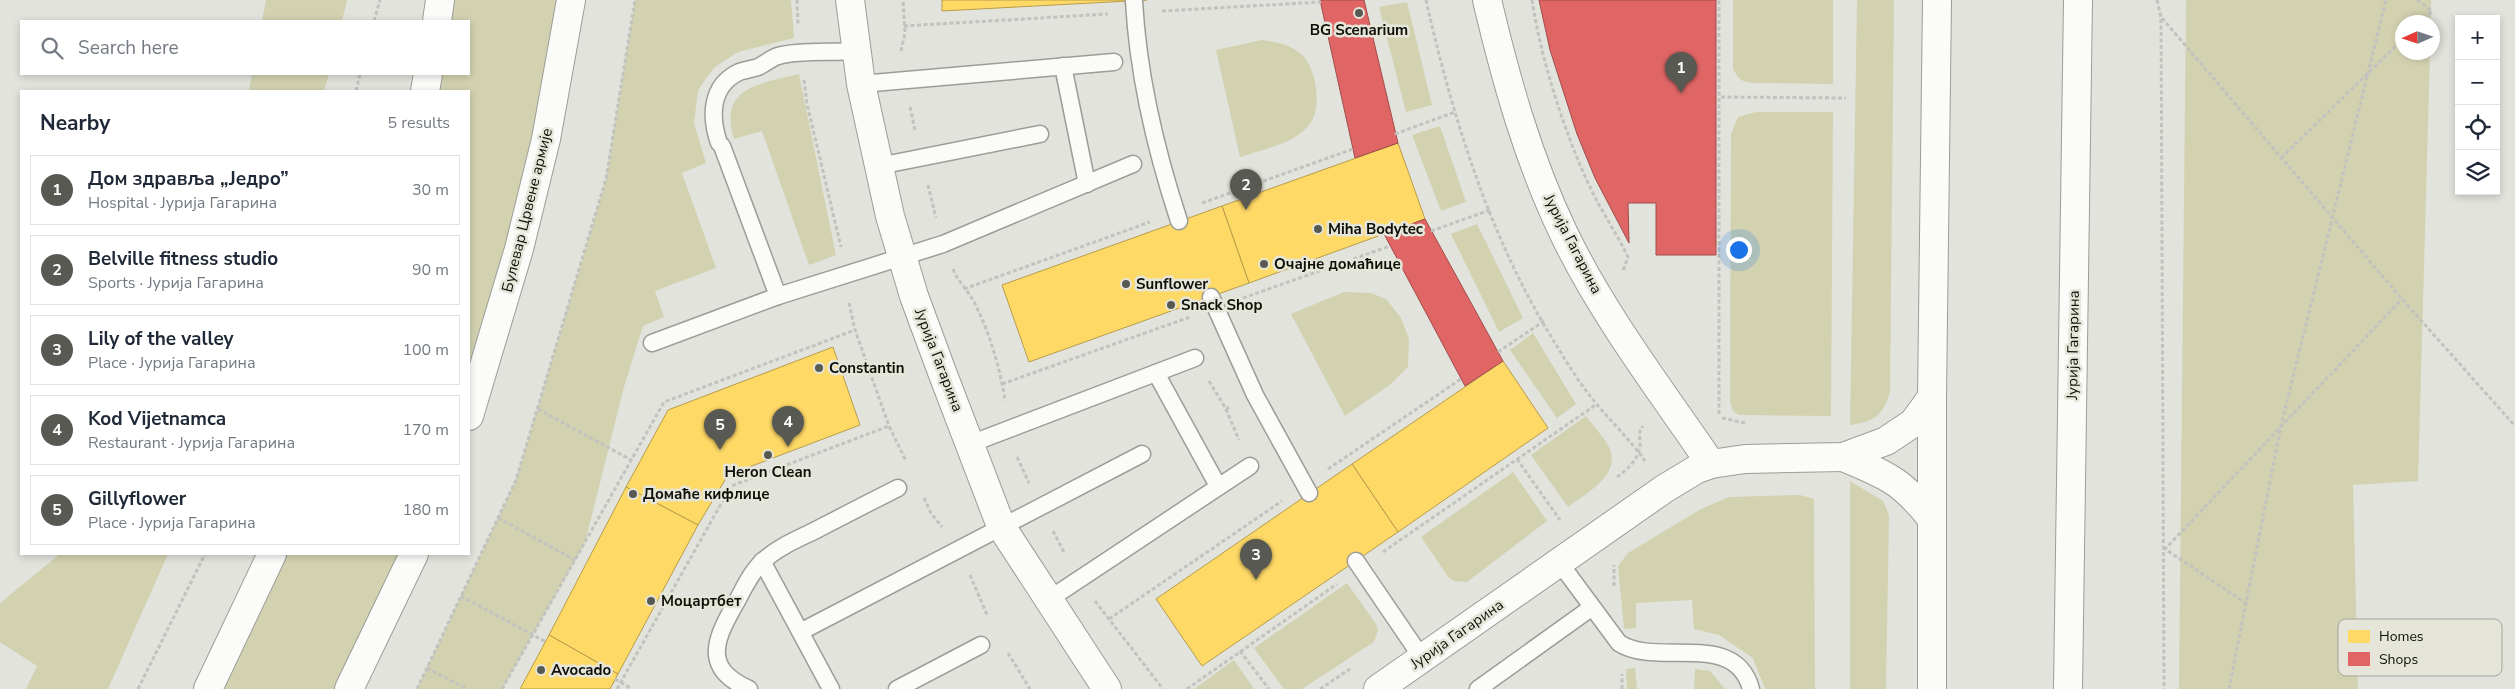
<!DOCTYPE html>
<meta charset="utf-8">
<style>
:root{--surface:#fff;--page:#f6f6f7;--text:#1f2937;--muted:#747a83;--line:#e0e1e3;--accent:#595954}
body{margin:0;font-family:"Nunito Sans",sans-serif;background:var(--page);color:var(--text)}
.controls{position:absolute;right:15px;top:15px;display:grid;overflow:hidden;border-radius:0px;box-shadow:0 2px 8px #0003}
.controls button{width:45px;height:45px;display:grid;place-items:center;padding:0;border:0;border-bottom:1px solid var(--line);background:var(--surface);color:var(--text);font:25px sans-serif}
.compass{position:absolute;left:2395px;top:15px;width:45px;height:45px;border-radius:50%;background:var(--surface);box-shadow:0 2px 8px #0003;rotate:267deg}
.you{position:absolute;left:1738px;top:249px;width:18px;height:18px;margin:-12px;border:4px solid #fff;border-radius:50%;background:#1a73e8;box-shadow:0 0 0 8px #1a73e833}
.badge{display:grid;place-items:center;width:32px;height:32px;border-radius:50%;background:var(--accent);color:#fff;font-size:16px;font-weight:700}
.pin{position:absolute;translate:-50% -41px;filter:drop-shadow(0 1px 2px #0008)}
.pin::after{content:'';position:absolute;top:26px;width:18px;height:15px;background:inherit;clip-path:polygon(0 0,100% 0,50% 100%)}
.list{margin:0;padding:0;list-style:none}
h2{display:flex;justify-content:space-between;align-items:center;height:65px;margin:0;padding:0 20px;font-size:21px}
h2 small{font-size:16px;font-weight:400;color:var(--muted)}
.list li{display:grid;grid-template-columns:32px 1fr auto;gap:15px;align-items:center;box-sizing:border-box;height:70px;margin:0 10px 10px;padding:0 10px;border:1px solid var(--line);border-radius:0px}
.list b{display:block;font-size:19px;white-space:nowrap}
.list p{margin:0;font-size:16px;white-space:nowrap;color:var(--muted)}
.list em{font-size:16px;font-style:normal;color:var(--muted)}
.icon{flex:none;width:28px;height:28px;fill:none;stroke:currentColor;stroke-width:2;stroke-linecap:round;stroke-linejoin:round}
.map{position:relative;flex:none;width:2515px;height:689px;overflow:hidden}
.search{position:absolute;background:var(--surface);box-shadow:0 2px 8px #0003;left:20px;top:20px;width:450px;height:55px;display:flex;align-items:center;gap:12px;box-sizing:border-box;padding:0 18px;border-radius:0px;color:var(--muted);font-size:19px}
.panel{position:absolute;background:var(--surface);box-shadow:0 2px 8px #0003;left:20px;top:90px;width:450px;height:465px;border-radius:0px}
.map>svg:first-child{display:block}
.green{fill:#d2d2b1}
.homes{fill:#ffd966;stroke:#b79c4a}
.shops{fill:#e06666;stroke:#a14c4a}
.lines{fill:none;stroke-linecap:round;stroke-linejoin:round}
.service-casing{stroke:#9d9d98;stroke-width:19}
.minor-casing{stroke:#9d9d98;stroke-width:30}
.tertiary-casing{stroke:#9d9d98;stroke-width:30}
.secondary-casing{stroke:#9d9d98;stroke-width:30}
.path{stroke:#c2c2bf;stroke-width:3;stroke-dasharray:4 2.5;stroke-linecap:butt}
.service{stroke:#fbfbfa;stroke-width:16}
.minor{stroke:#fbfbfa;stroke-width:28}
.tertiary{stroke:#fbfbfa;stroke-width:28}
.secondary{stroke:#fbfbfa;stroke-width:28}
.poi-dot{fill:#595954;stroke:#e5e6d9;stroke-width:2}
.labels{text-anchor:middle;stroke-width:5;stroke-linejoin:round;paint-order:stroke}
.poi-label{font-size:15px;font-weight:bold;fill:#0f0f0a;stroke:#e5e6d9;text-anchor:start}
.street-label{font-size:15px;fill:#0f0f0a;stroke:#e5e6d9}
.key{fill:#e5e6d9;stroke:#a5a69b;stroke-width:1}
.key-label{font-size:14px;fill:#0f0f0a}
</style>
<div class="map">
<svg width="2515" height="689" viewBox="0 0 2515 689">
<rect width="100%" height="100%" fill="#e2e3dc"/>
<g class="green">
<polygon points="266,0 347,0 342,21 262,21"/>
<polygon points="440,0 571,0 469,416 469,91 425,91 428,74 469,74 469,21 437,21"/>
<polygon points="635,0 791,0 794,38 738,52 715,67 706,78 698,91 694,123 706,163 682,173 716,268 655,291 664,317 643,326 624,387 585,543 502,689 417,689 516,480 606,180"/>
<path d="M 1733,0 L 1833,0 L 1833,84 L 1754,83 C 1742,82 1738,80 1733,68 Z"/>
<path d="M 1857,0 L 1894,0 L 1890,392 C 1882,417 1875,421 1850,425 Z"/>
<polygon points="2186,0 2431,0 2431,22 2402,22 2402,52 2430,53 2418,481 2353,485 2358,689 2179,689"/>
<polygon points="1407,2 1432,105 1406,112 1379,7"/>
<path d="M 1262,40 C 1276,42 1290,44 1301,54 C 1316,66 1322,106 1311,122 C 1297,144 1263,149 1240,157 L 1216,50 Z"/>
<polygon points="252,74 329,74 324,91 249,91"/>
<path d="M 799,74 L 836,255 L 809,265 L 762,131 L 734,139 C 718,87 759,84 799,74 Z"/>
<polygon points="1756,112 1833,112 1831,416 1739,415 1733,411 1730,401 1731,134 1738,117"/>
<polygon points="1440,126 1466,202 1441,211 1412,135"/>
<polygon points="1477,224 1523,318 1499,332 1451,234"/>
<polygon points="1344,292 1371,293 1386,299 1401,318 1409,339 1408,367 1391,384 1345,416 1291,314"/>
<polygon points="1533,333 1576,404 1557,418 1510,350"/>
<path d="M 1586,416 C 1594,427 1607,440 1611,452 C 1618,477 1585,494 1568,507 L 1531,455 Z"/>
<polygon points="1513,472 1547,521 1467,582 1454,581 1449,578 1421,537"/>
<polygon points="1850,481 1883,501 1889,515 1886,689 1850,689"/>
<polygon points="1800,495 1814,499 1815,689 1765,689 1753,658 1719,635 1694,629 1692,600 1636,603 1636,628 1624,629 1618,566 1628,553 1701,509 1729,497"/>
<polygon points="60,554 168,554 108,689 26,689 37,666 0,642 0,603"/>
<polygon points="272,554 414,554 349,689 208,689"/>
<polygon points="1347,583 1376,624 1378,630 1374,642 1302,689 1284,689 1254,648"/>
<polygon points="1234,660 1254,689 1194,689"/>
<polygon points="1635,668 1637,689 1627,689 1626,669"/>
<polygon points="1695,669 1710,671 1725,689 1694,689"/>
</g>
<g class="homes">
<polygon points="942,0 1147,0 942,11"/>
<polygon points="1398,143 1425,219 1249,283 1222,206"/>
<polygon points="1222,206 1249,283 1029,362 1002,285"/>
<polygon points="833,347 860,425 728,475 698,525 626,487 668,410"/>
<polygon points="1503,361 1548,428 1398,532 1352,464"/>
<polygon points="1352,464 1398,532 1202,666 1156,599"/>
<polygon points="626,487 698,525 618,674 549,635"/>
<polygon points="549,635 618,674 610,689 520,689"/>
</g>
<g class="shops">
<polygon points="1320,0 1364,0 1398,143 1355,158"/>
<polygon points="1539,0 1716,0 1716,255 1656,255 1656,203 1628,203 1629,243 1595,178 1577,134 1550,50"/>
<polygon points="1425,219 1503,361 1465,386 1384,234"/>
</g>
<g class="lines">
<defs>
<g id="service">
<path d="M 1134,1 C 1138,75 1156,151 1179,221"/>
<polyline points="1063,66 1087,184"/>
<polyline points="861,84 1114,62"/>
<path d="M 719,143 C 710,117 710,86 739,72 C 745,70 752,69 758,67 C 765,64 771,58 778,56 C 800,50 831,53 855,51"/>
<polyline points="722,146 778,296"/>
<polyline points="879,166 1040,134"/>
<polyline points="1211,297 1255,395 1309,493"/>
<polyline points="652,343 778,296 943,244 1133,164"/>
<polyline points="1156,373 1218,486"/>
<polyline points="970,444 1195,358"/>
<polyline points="762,561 831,689"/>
<polyline points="1356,561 1422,658"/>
<path d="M 1559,562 L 1619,643 C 1657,668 1735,629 1751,689"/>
<polyline points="1048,600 1250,466"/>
<polyline points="802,631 1142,454"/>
<path d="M 749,689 C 699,667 717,636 738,599 C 745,586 752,571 763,561 C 778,547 798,539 816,530 C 843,516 870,502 898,488"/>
<polyline points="897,689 981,645"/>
<polyline points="1478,689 1591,608"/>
</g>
<g id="minor">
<polyline points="850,0 861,84 890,216 914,296 942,372 1001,526 1107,689"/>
<path d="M 1487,0 C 1506,80 1528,159 1564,234 C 1603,315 1660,389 1711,464"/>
<path d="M 1843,457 C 1887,475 1902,481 1932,519"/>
<polyline points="1378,689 1664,489 1697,469 1711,464 1745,459 1843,457 1886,441 1913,423 1932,397"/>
</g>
<g id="tertiary">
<polyline points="437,21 440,0"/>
<polyline points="425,91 428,74"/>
<polyline points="469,416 519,249 546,139 571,0"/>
<polyline points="208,689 272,554"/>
<polyline points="349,689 414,554"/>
</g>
<g id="secondary">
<polyline points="1932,689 1932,397 1937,0"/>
<polyline points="2068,689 2078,0"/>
</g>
</defs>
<use href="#service" class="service-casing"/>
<use href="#minor" class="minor-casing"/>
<use href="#tertiary" class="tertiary-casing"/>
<use href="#secondary" class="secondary-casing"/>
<g class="path">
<polyline points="797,0 798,24"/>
<path d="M 1426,0 C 1453,119 1490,239 1555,343 C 1566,361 1578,381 1591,397 C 1608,419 1629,438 1645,461"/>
<path d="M 1532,0 C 1541,59 1563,128 1588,183 C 1600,209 1616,232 1628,257 L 1623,271"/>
<polyline points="2157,0 2161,17 2164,689"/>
<polyline points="2417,0 2432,11 2420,22"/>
<polyline points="1162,11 1321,2"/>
<polyline points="2162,18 2402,299 2515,426"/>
<polyline points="374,21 380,0"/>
<polyline points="904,26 1108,14"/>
<polyline points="901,51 905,33 903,0"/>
<polyline points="804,80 807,104 841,247"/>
<polyline points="356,91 360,74"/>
<polyline points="1721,97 1846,98"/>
<polyline points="910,107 915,130"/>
<polyline points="1395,134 1455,112"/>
<polyline points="2281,158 2402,40"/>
<polyline points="928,185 936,218"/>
<polyline points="1202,203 1353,149"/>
<polyline points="1431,231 1490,210"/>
<path d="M 953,269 C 959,284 971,293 977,308 C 990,334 1001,372 1005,401"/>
<polyline points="964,289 1150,222"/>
<polyline points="1243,298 1390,246"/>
<polyline points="849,303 855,330 889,426 906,461"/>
<polyline points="1498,352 1544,321"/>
<polyline points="1209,381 1226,409 1230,407"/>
<polyline points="1002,384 1190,317"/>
<polyline points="538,409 631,460"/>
<polyline points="1226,409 1239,440"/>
<polyline points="1719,414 1719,0"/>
<polyline points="1722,418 1745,423"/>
<polyline points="1017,457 1029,483"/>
<polyline points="1517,459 1560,520"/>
<polyline points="1328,469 1461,379"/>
<path d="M 1617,477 C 1628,469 1639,459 1640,445 C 1640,437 1638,432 1643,426"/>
<polyline points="924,498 931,513 942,527"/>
<polyline points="498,518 575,560"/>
<polyline points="1053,531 1065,554"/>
<polyline points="1383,552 1597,404"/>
<polyline points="970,575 988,617"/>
<polyline points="1614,586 1614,565"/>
<polyline points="461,596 546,642"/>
<polyline points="1095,601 1163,689"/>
<polyline points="2247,604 2165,549 2402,299"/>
<polyline points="1109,619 1282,501"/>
<polyline points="1240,651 1269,689"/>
<polyline points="1008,653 1030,689"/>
<polyline points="427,668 467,689"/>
<polyline points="615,679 632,689"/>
<polyline points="138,689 205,554"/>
<polyline points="417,689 516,480 606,179 635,0"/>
<polyline points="502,689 664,402 855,330"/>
<polyline points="617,689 731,486 889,426"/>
<polyline points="1187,689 1337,584"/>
<polyline points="1320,689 1350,669"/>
<polyline points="1622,689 1622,674"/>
<polyline points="2229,689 2281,426 2386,0"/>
</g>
<use href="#service" class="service"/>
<use href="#minor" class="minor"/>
<use href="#tertiary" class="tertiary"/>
<use href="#secondary" class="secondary"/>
</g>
<g class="poi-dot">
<circle cx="1359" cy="13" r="5"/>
<circle cx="1318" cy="229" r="5"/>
<circle cx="1264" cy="264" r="5"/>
<circle cx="1126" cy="284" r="5"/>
<circle cx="1171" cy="305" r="5"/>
<circle cx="819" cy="368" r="5"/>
<circle cx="768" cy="455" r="5"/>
<circle cx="633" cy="494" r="5"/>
<circle cx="651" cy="601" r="5"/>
<circle cx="541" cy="670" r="5"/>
</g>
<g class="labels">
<g class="poi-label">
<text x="1359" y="35" text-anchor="middle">BG Scenarium</text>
<text x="1328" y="234">Miha Bodytec</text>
<text x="1274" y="269">Очајне домаћице</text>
<text x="1136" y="289">Sunflower</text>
<text x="1181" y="310">Snack Shop</text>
<text x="829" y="373">Constantin</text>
<text x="768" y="477" text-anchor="middle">Heron Clean</text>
<text x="643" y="499">Домаће кифлице</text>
<text x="661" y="606">Моцартбет</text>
<text x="551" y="675">Avocado</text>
</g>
<g class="street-label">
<text transform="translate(527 210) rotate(-76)" y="5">Булевар Црвене армије</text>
<text transform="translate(1573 244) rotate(63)" y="5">Јурија Гагарина</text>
<text transform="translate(2073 345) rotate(-89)" y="5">Јурија Гагарина</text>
<text transform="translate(939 360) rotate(69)" y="5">Јурија Гагарина</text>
<text transform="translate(1457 634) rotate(-35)" y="5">Јурија Гагарина</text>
</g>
</g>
<rect x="2338" y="619" width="164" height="57" rx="8" class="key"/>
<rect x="2348" y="630" width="22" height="13" fill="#ffd966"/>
<rect x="2348" y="652" width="22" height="14" fill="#e06666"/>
<g class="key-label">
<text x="2379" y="641">Homes</text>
<text x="2379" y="664">Shops</text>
</g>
</svg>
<div class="controls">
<button>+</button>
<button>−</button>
<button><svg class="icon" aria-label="locate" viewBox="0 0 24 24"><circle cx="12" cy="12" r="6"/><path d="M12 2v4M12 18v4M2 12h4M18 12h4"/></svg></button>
<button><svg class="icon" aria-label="layers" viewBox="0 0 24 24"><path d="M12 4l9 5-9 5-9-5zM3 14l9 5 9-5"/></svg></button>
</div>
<svg class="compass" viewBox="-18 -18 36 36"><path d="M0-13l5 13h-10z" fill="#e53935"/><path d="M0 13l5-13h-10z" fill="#747a83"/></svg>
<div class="you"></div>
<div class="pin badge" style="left:1681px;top:93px">1</div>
<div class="pin badge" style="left:1246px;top:210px">2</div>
<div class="pin badge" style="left:1256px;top:580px">3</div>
<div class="pin badge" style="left:788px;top:447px">4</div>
<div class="pin badge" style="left:720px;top:450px">5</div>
<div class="search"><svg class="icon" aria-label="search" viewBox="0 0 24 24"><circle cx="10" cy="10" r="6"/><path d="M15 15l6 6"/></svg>Search here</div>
<section class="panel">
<h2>Nearby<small>5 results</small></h2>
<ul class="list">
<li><span class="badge">1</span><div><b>Дом здравља „Једро”</b><p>Hospital · Јурија Гагарина</p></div><em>30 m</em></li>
<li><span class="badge">2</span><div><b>Belville fitness studio</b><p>Sports · Јурија Гагарина</p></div><em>90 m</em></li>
<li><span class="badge">3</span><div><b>Lily of the valley</b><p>Place · Јурија Гагарина</p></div><em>100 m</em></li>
<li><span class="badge">4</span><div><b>Kod Vijetnamca</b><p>Restaurant · Јурија Гагарина</p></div><em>170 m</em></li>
<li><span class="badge">5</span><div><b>Gillyflower</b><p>Place · Јурија Гагарина</p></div><em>180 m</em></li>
</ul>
</section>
</div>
